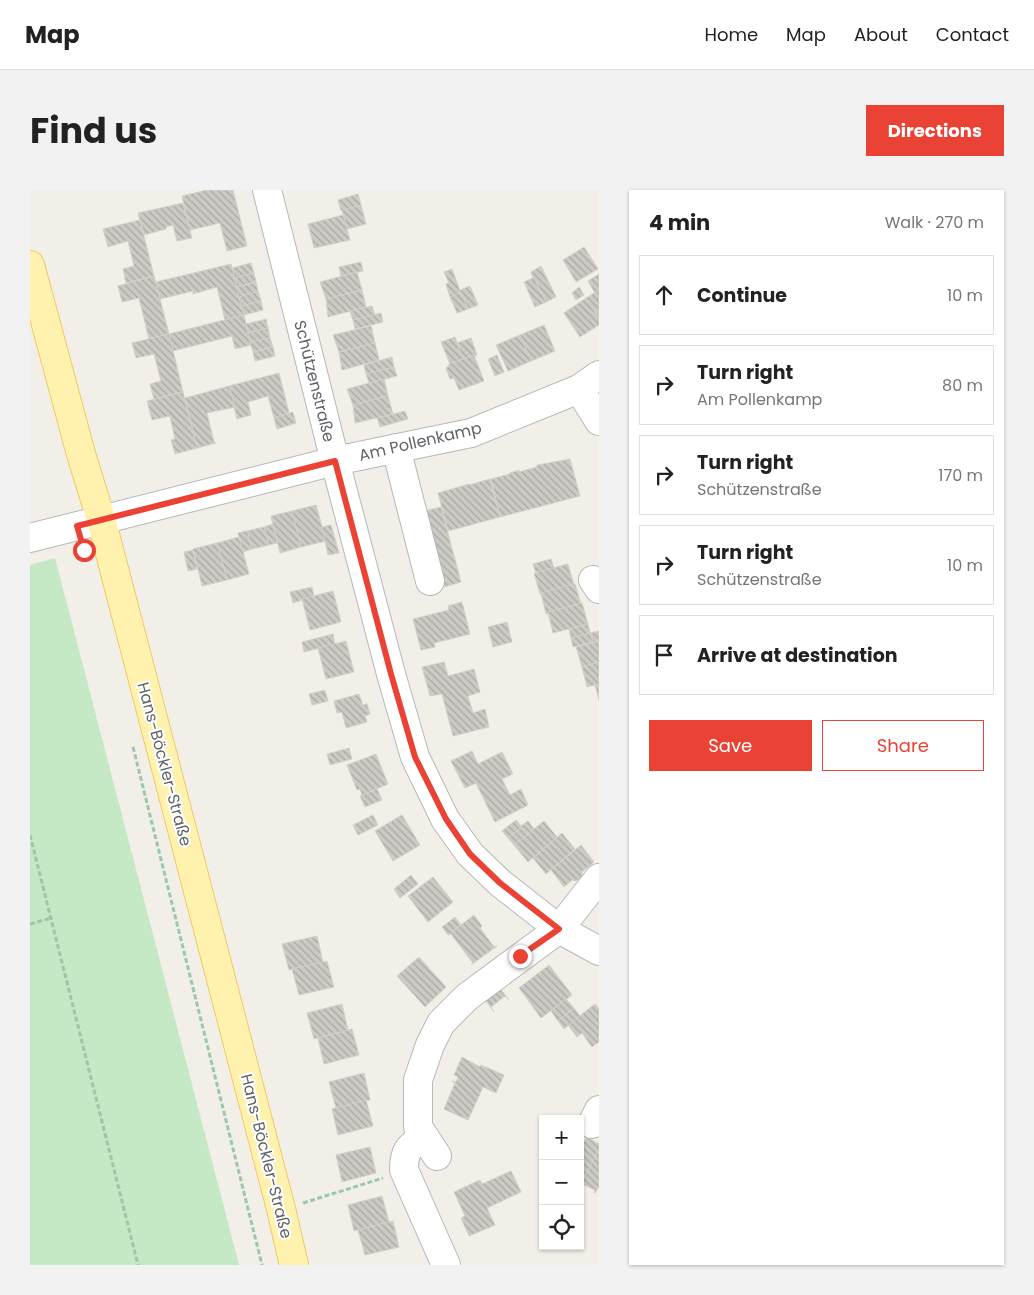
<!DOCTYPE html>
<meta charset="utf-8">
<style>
:root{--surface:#fff;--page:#f2f2f2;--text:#222;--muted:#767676;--line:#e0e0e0;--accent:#ea4335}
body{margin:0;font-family:Poppins,sans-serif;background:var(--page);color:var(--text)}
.controls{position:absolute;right:15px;bottom:15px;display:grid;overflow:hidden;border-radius:0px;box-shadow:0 1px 4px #0004}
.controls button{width:45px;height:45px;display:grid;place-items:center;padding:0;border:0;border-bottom:1px solid var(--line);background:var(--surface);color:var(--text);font:25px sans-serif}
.stop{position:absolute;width:15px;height:15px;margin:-11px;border:4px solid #ea4335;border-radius:50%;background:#fff}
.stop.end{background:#ea4335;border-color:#fff;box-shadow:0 1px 5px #0008}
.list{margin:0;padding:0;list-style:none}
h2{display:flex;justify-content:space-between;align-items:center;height:65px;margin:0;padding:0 20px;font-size:21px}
h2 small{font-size:16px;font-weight:400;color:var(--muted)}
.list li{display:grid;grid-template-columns:32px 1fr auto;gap:15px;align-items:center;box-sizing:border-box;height:80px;margin:0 10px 10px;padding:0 10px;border:1px solid var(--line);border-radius:0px}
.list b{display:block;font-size:19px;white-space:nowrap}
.list p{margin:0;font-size:16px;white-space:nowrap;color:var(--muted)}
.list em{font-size:16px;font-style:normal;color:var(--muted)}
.actions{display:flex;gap:10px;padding:15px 20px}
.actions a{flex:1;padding:11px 0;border:1px solid var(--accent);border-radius:0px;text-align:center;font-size:18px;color:var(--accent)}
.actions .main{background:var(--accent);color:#fff}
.icon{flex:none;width:28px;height:28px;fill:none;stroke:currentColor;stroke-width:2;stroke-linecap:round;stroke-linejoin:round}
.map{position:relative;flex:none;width:569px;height:1075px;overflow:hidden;border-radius:0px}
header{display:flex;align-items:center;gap:30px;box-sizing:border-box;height:70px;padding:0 25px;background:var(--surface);border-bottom:1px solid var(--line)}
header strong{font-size:24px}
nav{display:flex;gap:28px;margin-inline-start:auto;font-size:18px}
.intro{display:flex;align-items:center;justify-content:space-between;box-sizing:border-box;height:120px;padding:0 30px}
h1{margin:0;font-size:35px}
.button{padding:12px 22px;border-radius:0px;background:var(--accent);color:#fff;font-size:18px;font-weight:700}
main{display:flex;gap:30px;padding:0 30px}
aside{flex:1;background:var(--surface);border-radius:0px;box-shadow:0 1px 4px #0004}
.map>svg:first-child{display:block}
.green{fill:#c5e8c5}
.building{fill:url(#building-back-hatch);stroke:#d6d1c6}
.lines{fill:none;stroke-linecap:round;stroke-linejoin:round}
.minor-casing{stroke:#b5b8bc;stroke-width:30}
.major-casing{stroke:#f2c960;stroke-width:30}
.path{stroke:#9cc7a9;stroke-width:3;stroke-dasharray:5 2.5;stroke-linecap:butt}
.minor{stroke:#fff;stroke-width:28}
.major{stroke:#fff2af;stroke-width:28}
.route{stroke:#ea4335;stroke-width:6}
.labels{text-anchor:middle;stroke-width:4;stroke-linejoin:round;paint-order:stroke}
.street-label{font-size:16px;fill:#5f6368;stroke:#fff}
</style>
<header>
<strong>Map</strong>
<nav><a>Home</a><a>Map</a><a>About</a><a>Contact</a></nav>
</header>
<div class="intro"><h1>Find us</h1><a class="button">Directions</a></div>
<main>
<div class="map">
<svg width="569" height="1075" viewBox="0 0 569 1075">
<defs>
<pattern id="building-back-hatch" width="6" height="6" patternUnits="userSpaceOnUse" patternTransform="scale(1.25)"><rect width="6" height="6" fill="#cccac5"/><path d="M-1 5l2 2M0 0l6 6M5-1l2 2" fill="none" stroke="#a9a8a4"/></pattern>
</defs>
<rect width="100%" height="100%" fill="#f1efe8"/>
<polygon class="green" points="25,368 209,1075 0,1075 0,375"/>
<g class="building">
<polygon points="177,0 203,0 217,56 197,61 190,33 160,40 152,6"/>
<polygon points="328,4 331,15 311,21 308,10"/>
<polygon points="153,13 162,48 147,51 143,35 136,37 136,39 114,45 108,23"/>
<polygon points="331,15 336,34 317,39 312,20"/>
<polygon points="313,25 320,50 284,58 278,34"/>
<polygon points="110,30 124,86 96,93 93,79 104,76 98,51 78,57 73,39"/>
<polygon points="554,57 568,79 546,92 533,70"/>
<polygon points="331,72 333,81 311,86 309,77"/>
<polygon points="221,73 224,83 204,88 202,78"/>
<polygon points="201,74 214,125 195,130 187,97 163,104 163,101 130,109 126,92"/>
<polygon points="511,76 526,107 516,112 501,82"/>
<polygon points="422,79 431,103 420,107 416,94 419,93 414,82"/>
<polygon points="327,82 332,100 296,109 290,92"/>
<polygon points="501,82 516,112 505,117 494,92 503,88"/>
<polygon points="224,83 226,92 207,97 204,88"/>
<polygon points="569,84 569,100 565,103 558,91"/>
<polygon points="124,86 139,144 119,149 109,108 92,112 88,96"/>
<polygon points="226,92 228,101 209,107 207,97"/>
<polygon points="440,96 448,115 438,119 430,100"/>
<polygon points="549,97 554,105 546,110 542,103"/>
<polygon points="332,100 336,117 298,127 296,109"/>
<polygon points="569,100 569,128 556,108"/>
<polygon points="228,101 231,111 211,116 209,107"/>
<polygon points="431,102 438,119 427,123 420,107"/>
<polygon points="556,108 569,128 569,135 550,147 534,123"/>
<polygon points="231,111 233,120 214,125 211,116"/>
<polygon points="342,116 345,125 323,130 320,121"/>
<polygon points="351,123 353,132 325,139 323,130"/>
<polygon points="214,125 221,155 205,159 202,146 143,161 139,144"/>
<polygon points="236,129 238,138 218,143 216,134"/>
<polygon points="514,135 525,161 501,171 490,145"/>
<polygon points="341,136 345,153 309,162 303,145"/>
<polygon points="238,138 240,148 220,152 218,143"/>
<polygon points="139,144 153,202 124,209 120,194 131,191 124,164 106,168 102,153"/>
<polygon points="490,145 501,171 478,181 466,155"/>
<polygon points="425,147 433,169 420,174 411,152"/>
<polygon points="240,148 243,157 223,162 220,152"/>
<polygon points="441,148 447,165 433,169 427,153"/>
<polygon points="345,153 349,170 312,180 309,162"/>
<polygon points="243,157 245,166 225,171 223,162"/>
<polygon points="444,165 454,191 429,200 424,188 420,189 416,178 419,176 419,174"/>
<polygon points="467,165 474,182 465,186 458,169"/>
<polygon points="362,167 364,177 336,184 334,175"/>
<polygon points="364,177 367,186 339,193 336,184"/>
<polygon points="249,183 259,223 244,228 238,206 218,212 221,225 207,229 199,196"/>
<polygon points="354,189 358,206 323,215 317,199"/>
<polygon points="199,196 205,217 177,223 184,252 186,253 167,258 155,208"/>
<polygon points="153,202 167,258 145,264 141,250 145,249 140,226 122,230 117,211"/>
<polygon points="358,206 363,224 325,233 323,215"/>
<polygon points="375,221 378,229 350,237 347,228"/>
<polygon points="263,222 266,233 247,239 244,228"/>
<polygon points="540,269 550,306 470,327 461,289 480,284 480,283 489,280 489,282 507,277 507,275"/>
<polygon points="460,289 470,327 418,341 408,303 439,294 439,295"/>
<polygon points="286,315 296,351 271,357 262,321"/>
<polygon points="411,317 431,392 414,397 394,321"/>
<polygon points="262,321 271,357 250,363 241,326"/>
<polygon points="243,334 247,353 239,355 234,337"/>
<polygon points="301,335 309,363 298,365 292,337"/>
<polygon points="234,337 239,355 222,359 217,341"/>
<polygon points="217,341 222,359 213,362 208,343"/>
<polygon points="209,347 219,384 197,390 187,353"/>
<polygon points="187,353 197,390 172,396 163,359"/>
<polygon points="163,360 167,379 158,381 154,362"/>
<polygon points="521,369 524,378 506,383 503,374"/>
<polygon points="538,374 544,395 510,404 504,383"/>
<polygon points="544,394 545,394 551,414 516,424 511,403"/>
<polygon points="282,397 284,406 263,413 260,402"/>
<polygon points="303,401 311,432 280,440 272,409"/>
<polygon points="432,412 440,444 404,453 405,457 391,460 383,429 419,420 418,416"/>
<polygon points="552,413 558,434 523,443 518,422"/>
<polygon points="477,432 482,452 463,457 458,437"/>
<polygon points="558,434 560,443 541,448 539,439"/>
<polygon points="569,441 569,451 563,452 560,443"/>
<polygon points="560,443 563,452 543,457 541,448"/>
<polygon points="303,444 305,454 274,462 272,452"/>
<polygon points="316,451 324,482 296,489 288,458"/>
<polygon points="569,451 569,472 552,477 546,457"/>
<polygon points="414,472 418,486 444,479 450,502 438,506 443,523 455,519 459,537 423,546 412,504 400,506 392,477"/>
<polygon points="569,472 569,494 557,497 552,477"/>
<polygon points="569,494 569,510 565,495"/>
<polygon points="295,500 298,511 282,515 279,504"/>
<polygon points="329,504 333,515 337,514 340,524 335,526 337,532 316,538 312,522 307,523 304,511"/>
<polygon points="319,558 322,569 300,575 297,564"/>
<polygon points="442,561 448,574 472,562 483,584 472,589 480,605 491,599 498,615 465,632 446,593 435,598 421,571"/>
<polygon points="346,564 358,594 332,605 330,599 327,600 317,575"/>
<polygon points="347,599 352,610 335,617 330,606"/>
<polygon points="343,625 348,635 328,645 323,635"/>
<polygon points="372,625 390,655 363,671 345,641"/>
<polygon points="486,630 492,637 478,648 472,641"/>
<polygon points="498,631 504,639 498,644 491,636"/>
<polygon points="514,631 527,647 498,672 484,655"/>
<polygon points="492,637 498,644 484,655 478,648"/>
<polygon points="532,643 545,659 516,684 503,668"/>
<polygon points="551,655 564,672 552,682 552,687 546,691 542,690 534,697 521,680"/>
<polygon points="381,685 388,694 370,708 364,699"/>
<polygon points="403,687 423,712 398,732 378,706"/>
<polygon points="444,725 452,736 450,738 464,757 467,756 441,775 443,773 421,744 418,745"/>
<polygon points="425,727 431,735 418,745 412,737"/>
<polygon points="287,746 293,772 259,780 252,754"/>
<polygon points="389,767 416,797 395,817 367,786"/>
<polygon points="297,771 304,797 269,805 262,779"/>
<polygon points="519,775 542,805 511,828 489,798"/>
<polygon points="469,797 479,810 475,806 461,817 464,822 454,808"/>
<polygon points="536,809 544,818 528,831 521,821"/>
<polygon points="312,814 318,840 284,849 277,823"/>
<polygon points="565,814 569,819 569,852 562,857 552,843 547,847 538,835"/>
<polygon points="544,818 550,826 534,839 528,831"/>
<polygon points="322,839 329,865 294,874 288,848"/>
<polygon points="432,867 450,877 451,875 474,885 466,903 453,897 438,930 414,919 425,893 422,891 426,892 428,887 424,885"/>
<polygon points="334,883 340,910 306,918 299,892"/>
<polygon points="336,910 343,936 308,945 302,919"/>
<polygon points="557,947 569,954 569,960 550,995 550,959"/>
<polygon points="340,957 346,983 312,992 306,965"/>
<polygon points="569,960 569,997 565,1003 564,1003 565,1000 552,994 550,995"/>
<polygon points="481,981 491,1002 457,1018 465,1035 439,1046 431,1028 435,1026 424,1002 450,990 452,994"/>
<polygon points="352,1006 359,1032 324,1041 318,1015"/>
<polygon points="363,1031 369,1057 335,1065 328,1040"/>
</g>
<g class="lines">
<defs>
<g id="minor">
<polyline points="237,0 305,271 361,484 385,567 415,629 440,664 470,693 529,739 569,761"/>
<polyline points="549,199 569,231"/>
<polyline points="366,258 400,391"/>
<polyline points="0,348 305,271 441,243 549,199 569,185"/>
<polyline points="563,390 569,399"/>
<polyline points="562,934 569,920"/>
<path d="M 394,946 C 379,957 374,960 374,980 L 416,1075"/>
<polyline points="407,966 388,937 388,890 400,855 411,833 437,807 529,739 569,688"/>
</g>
<polyline id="major" points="0,75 51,264 71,329 251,1019 264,1075"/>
</defs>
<use href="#minor" class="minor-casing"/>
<use href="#major" class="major-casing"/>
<g class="path">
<polyline points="103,557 232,1075"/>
<polyline points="0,645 108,1075"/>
<polyline points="0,734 21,728"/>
<polyline points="273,1013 353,988"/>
</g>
<use href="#minor" class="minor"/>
<use href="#major" class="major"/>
</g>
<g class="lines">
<polyline class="route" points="54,360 47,336 305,271 361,484 385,567 416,629 440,664 470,693 529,739 490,766"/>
</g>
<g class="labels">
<g class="street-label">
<text transform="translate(285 191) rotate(76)" y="6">Schützenstraße</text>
<text transform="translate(390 251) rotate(-13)" y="6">Am Pollenkamp</text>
<text transform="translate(135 574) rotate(75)" y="6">Hans-Böckler-Straße</text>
<text transform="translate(237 966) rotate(76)" y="6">Hans-Böckler-Straße</text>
</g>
</g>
</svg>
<div class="controls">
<button>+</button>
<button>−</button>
<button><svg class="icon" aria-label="locate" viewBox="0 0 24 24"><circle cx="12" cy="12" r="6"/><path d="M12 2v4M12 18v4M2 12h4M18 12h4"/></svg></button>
</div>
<div class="stop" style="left:54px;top:360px"></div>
<div class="stop end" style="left:490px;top:766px"></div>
</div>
<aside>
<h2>4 min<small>Walk · 270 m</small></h2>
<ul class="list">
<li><svg class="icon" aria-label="ahead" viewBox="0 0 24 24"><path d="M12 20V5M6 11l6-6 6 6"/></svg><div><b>Continue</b></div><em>10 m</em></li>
<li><svg class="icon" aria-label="right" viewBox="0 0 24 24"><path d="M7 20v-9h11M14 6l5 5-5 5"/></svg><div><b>Turn right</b><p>Am Pollenkamp</p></div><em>80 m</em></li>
<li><svg class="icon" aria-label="right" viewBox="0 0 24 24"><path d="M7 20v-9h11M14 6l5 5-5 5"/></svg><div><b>Turn right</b><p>Schützenstraße</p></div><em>170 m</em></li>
<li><svg class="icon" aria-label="right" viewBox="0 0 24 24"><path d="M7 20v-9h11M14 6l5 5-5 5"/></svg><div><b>Turn right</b><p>Schützenstraße</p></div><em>10 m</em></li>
<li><svg class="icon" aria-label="arrive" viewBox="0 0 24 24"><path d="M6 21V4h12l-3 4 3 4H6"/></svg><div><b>Arrive at destination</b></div></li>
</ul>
<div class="actions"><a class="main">Save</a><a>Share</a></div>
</aside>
</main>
